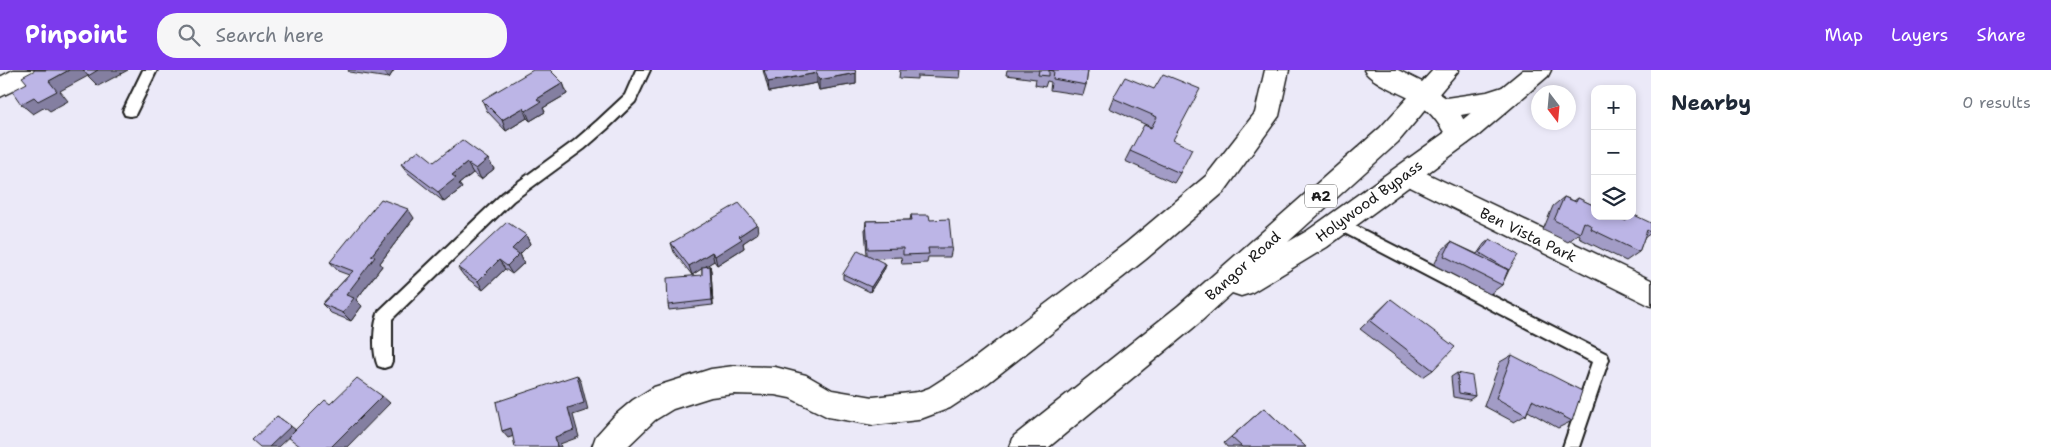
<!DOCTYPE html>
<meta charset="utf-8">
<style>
:root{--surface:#fff;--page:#f6f6f7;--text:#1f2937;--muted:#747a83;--line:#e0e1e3;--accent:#7c3aed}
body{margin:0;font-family:"Shantell Sans",sans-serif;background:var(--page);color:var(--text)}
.controls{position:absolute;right:15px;top:15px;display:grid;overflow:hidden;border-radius:10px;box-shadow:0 2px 8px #0003}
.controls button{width:45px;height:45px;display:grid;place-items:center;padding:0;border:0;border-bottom:1px solid var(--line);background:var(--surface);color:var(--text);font:25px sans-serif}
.compass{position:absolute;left:1531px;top:15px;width:45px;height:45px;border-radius:50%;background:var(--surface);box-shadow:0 2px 8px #0003;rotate:164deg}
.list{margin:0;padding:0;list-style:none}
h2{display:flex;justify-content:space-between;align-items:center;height:65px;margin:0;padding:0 20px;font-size:21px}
h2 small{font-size:16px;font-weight:400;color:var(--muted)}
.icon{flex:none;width:28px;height:28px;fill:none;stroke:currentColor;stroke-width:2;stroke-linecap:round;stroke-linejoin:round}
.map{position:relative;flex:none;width:1651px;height:377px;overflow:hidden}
header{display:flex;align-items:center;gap:30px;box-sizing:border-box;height:70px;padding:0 25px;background:var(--accent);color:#fff}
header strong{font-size:24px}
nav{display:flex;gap:28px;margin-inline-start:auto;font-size:18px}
.search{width:350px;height:45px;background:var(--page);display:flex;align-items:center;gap:12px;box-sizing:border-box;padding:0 18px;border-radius:20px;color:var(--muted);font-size:19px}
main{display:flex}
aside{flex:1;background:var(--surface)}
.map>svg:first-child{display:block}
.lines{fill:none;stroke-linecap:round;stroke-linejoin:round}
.lane-casing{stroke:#1c1c1c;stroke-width:4}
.street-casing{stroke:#1c1c1c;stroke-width:3}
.secondary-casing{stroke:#1c1c1c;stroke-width:3}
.highway-casing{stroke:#1c1c1c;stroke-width:3}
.lane{fill:#fff;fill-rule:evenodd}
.street{fill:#fff;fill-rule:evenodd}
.secondary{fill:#fff;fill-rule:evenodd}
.highway{fill:#fff;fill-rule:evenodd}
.wall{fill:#a29cc6;stroke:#1c1c1c}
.shaded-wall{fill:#847fa1;stroke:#1c1c1c}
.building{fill:#bcb5e6;stroke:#1c1c1c}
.labels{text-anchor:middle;stroke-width:5;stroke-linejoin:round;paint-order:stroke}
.shield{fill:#fff;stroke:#606060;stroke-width:1}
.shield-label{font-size:14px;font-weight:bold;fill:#1c1c1c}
.street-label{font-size:15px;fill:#1c1c1c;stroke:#fff}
</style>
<header>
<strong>Pinpoint</strong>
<div class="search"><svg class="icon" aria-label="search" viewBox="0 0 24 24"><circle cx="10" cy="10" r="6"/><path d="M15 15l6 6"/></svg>Search here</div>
<nav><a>Map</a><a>Layers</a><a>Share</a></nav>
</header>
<main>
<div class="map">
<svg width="1651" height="377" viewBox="0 0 1651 377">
<rect width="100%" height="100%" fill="#ebe9f8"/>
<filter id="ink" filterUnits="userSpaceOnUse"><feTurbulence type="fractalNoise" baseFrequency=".02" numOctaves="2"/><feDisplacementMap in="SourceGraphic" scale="10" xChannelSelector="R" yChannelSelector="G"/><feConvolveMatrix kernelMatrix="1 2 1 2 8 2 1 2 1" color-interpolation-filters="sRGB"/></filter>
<g filter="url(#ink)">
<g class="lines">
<defs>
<g id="lane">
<polygon points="143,0 157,0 135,45 130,46 125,45 123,41"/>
<path d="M 636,0 L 650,0 L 635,32 L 607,59 L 584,79 L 513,131 L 392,249 L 392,291 L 390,296 L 384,298 L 378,296 C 372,282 373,255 379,241 L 503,123 L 574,71 L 597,51 L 625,25 Z"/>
<polygon points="1338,147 1607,284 1609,289 1579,377 1563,377 1592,292 1333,157 1331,153 1333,149"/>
</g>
<g id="street">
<polygon points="13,0 46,0 43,6 0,27 0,7"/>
<polygon points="1265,0 1289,0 1279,46 1224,122 1146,189 988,313 950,338 918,350 873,355 828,347 790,328 775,325 734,324 711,327 673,339 655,350 627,377 592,377 596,366 614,346 633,330 654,317 711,299 734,296 775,297 806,305 832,320 873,327 918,322 929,318 968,293 1126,173 1206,106 1255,43"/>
<polygon points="1407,94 1651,210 1651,236 1398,111 1394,104 1398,97"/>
</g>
<path id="secondary" d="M 1364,0 L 1398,0 L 1422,12 L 1446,28 L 1487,22 L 1512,14 L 1521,16 L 1524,23 L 1521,30 L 1488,40 L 1461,45 L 1472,66 L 1468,73 L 1459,76 L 1450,73 C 1441,56 1433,43 1416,32 C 1402,23 1371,13 1364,0 Z"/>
<polygon id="highway" points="1433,0 1459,0 1398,72 1288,172 1307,161 1461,51 1523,0 1551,0 1548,6 1479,65 1327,177 1251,223 1241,226 1232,223 1198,254 1049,377 1010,377 1014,366 1178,236 1380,58"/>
</defs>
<use href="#lane" class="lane-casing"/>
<use href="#street" class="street-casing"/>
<use href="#secondary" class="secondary-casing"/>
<use href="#highway" class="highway-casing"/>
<use href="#lane" class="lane"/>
<use href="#street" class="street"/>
<use href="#secondary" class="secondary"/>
<use href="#highway" class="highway"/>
</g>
<g class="wall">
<polygon points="348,0 394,0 389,8 349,2"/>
<polygon points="763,0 855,0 856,3 856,14 819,20 817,13 769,22"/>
<polygon points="900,0 961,0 960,8 917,6 917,9 899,8"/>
<polygon points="1007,0 1088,0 1086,15 1083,25 1050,20 1051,12 1047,11 1045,17 1035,15 1036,9 1006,5"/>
<polygon points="563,13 567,24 543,38 545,42 530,51 527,48 506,61 487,41 482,30"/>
<polygon points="1154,19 1173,70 1180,103 1174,113 1125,91 1130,81 1151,57 1109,38 1113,28"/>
<polygon points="488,89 494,99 481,109 473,103 459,114 462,118 444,132 408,103 401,94"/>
<polygon points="1564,127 1574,131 1578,128 1621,149 1625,146 1632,146 1651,163 1644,168 1639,182 1626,191 1579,168 1580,165 1578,164 1568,172 1543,160 1553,136"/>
<polygon points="911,145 930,150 952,178 950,187 928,187 927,193 902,194 901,187 874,188 885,198 870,222 843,209 843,204 867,184 865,160 866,151 910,150"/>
<polygon points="414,148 380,193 382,196 356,230 362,236 351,251 331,243 322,234 349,205 338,201 330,192"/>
<polygon points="758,163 743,173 744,178 717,195 714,191 705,196 710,196 711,201 713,235 669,240 668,235 702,205 702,198 692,205 674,182 671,173"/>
<polygon points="526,165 530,174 520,184 524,193 512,204 505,199 483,220 464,206 458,198"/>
<polygon points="1490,169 1509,200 1502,215 1490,224 1434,195 1441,181 1451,172 1477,184 1484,174"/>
<polygon points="1391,229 1433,300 1423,307 1360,259"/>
<polygon points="1512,285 1572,351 1558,358 1528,341 1526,345 1514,352 1484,336 1500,292"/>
<polygon points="1457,303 1475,326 1469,330 1453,327 1451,307"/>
<polygon points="1264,338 1306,377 1227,377 1224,373"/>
</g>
<g class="shaded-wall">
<polygon points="69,0 128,0 98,16 88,6 60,21 68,31 50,41 45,37 33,44 21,34 49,11"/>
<polygon points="383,0 394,0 389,8"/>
<polygon points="817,3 817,13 769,22 768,12"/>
<polygon points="856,3 856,14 819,20 819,10"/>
<polygon points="563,13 567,24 543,38 545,42 530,51 526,41 537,29"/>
<polygon points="523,38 527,48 506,61 502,50"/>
<polygon points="488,89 494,99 481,109 476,99"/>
<polygon points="467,93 473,103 459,114 462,118 444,132 438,122 452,105"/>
<polygon points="408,139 414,148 380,193 382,196 356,230 362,236 351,251 343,243 346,225 371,186"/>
<polygon points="757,154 758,163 743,173 744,178 717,195 715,186 739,166"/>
<polygon points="526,165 530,174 520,184 524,193 512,204 507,196 512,179"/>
<polygon points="712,182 714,191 692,205 689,196"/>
<polygon points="499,190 505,199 483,220 478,211"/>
<polygon points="886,194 885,198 870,222 871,217"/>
<polygon points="710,196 711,201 713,235 712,230"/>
<polygon points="577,305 581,312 588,340 573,345 579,367 560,374 561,377 557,377 555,367 568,338"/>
<polygon points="382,326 390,333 347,377 331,377"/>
<polygon points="277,346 296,360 278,377 269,377"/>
<polygon points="511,358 517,365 508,368 502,361"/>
</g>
<g class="building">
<polygon points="35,0 69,0 49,11 57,21 38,31 34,27 21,34 12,21 27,13 22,7"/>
<polygon points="83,0 98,0 88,6"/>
<polygon points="533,0 550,0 563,13 537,29 541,32 526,41 523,38 502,50 482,30"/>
<polygon points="764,0 855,0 856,3 819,10 817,3 768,12"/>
<polygon points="1039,0 1088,0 1086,15 1053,9 1054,1 1049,0 1049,6 1038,5"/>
<polygon points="1163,4 1200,19 1173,70 1192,79 1180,103 1130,81 1144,55 1151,58 1157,47 1113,28 1125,7 1154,19"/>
<polygon points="462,70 488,89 476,99 467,93 452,105 456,108 438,122 401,94 419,80 434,92"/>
<polygon points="1564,127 1576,132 1578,128 1595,136 1595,146 1616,146 1626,151 1628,146 1632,146 1632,144 1651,153 1651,163 1647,160 1639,182 1591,159 1592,156 1584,152 1580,163 1554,150"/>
<polygon points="381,129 408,139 371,186 375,187 346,225 354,228 343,243 322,234 353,201 330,192"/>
<polygon points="739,133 757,154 739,166 742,169 715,186 712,182 689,196 671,173"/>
<polygon points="911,145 929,145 930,150 949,149 952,178 928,178 929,184 903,185 903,178 868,179 866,151 912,150"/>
<polygon points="507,152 526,165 512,179 519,184 507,196 499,190 478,211 458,198"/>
<polygon points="1490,169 1518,185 1509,200 1480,183"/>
<polygon points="1451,172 1508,200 1502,215 1444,186"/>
<polygon points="858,180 886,194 871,217 843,204"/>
<polygon points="710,196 712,230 668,235 667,208 702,205 702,197"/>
<polygon points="1391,229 1455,277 1433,300 1370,251"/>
<polygon points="1512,285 1582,321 1572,351 1532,330 1526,345 1496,328"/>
<polygon points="1457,303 1472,306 1475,326 1459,323"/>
<polygon points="577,305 584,333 568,338 574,360 555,367 557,377 515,377 511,358 502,361 496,332"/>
<polygon points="357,308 382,326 331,377 301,377 288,367 325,330 330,334"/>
<polygon points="1264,338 1306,377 1242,377 1231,367"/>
<polygon points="277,346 291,356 269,377 260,377 252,370"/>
</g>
</g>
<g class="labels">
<rect class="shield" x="1305" y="114.5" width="32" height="23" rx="4"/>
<g class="shield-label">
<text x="1321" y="131">A2</text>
</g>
<g class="street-label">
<text transform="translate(1369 131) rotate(-36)" y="5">Holywood Bypass</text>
<text transform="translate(1528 165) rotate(26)" y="5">Ben Vista Park</text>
<text transform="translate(1243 196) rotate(-42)" y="5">Bangor Road</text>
</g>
</g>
</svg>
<div class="controls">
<button>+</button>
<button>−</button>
<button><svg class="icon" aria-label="layers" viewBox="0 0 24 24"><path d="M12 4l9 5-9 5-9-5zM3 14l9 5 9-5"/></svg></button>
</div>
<svg class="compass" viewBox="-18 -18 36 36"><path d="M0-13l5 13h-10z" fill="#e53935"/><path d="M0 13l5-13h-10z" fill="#747a83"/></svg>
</div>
<aside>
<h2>Nearby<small>0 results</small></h2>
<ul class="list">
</ul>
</aside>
</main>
